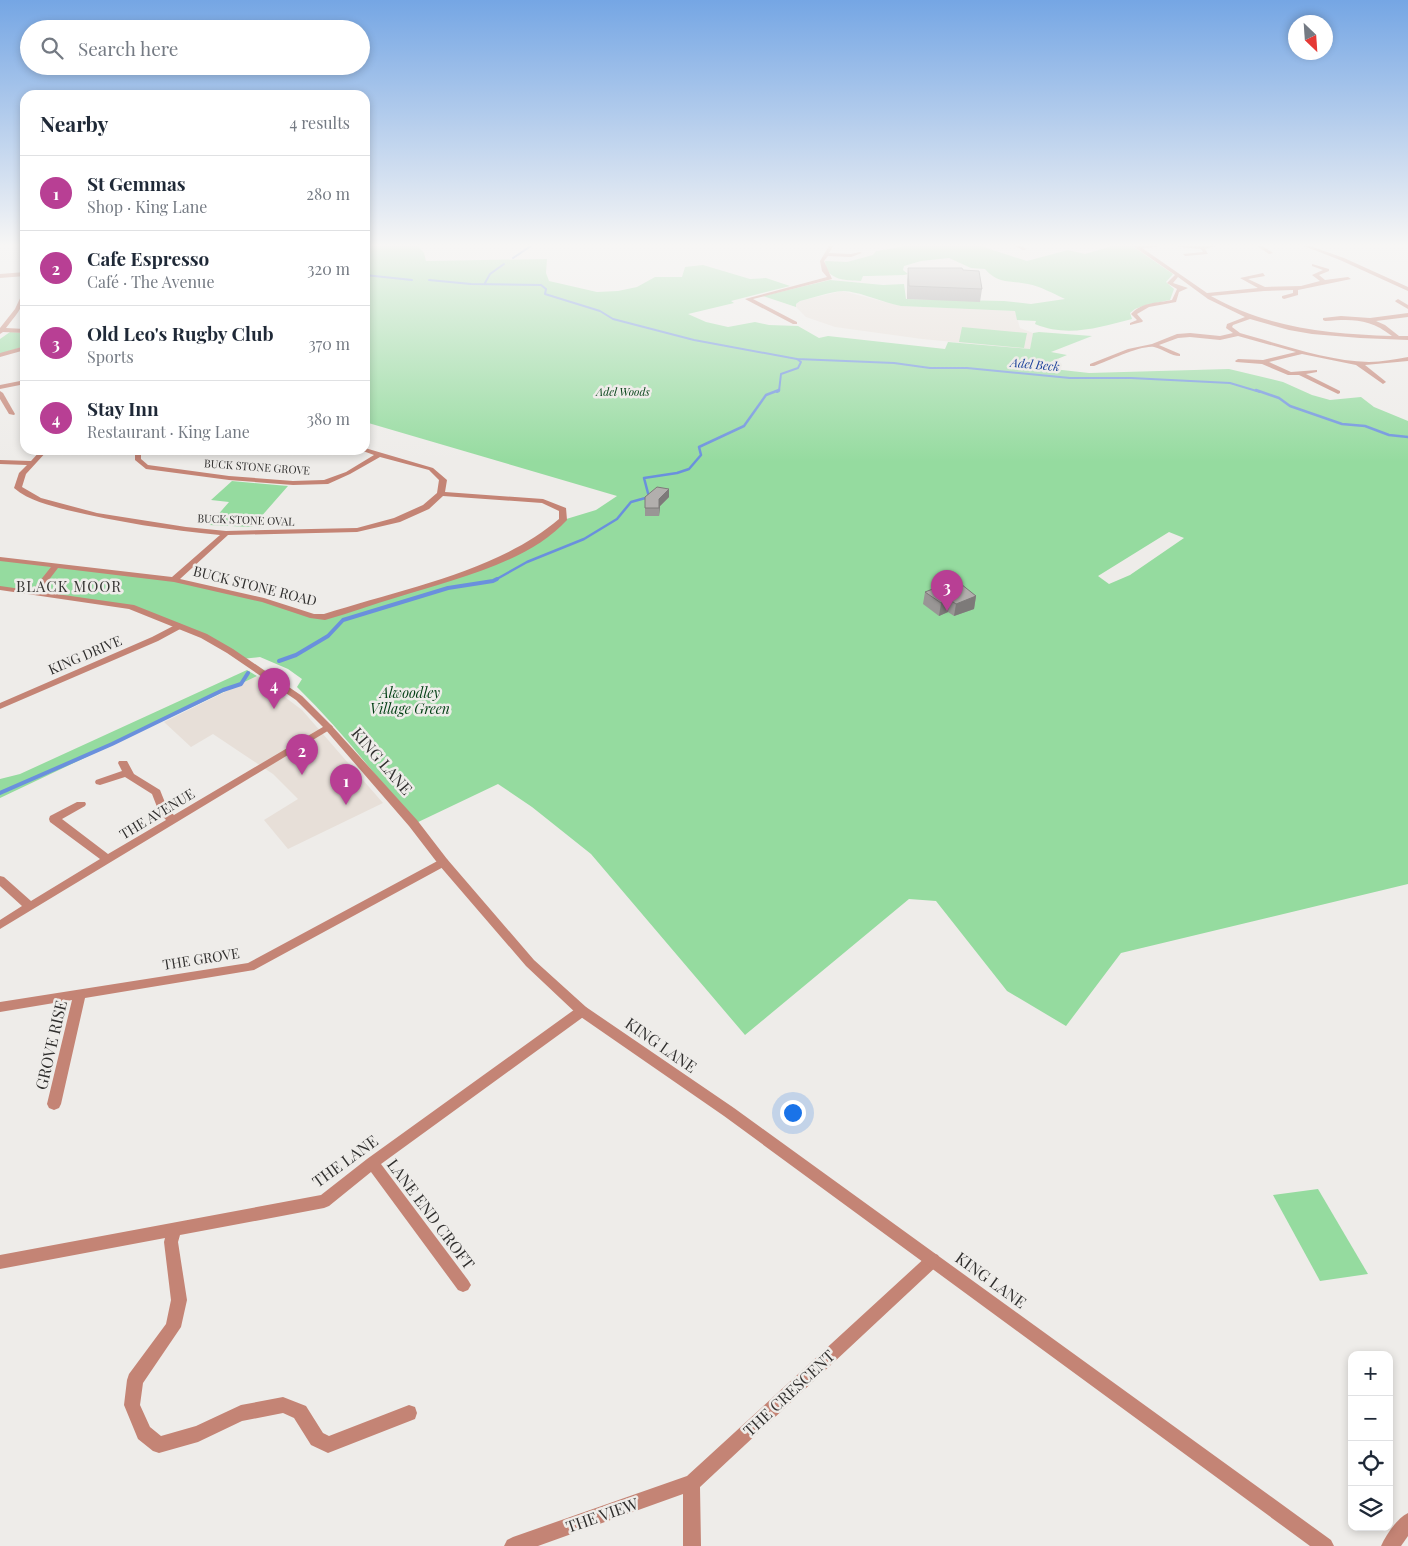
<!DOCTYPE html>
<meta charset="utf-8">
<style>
:root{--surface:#fff;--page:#f6f6f7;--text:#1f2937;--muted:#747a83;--line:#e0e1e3;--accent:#b83f94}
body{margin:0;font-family:"Playfair Display",serif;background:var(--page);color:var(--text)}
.controls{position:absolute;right:15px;bottom:15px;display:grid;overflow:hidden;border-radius:10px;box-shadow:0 2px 8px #0003}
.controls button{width:45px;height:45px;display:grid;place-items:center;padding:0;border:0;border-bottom:1px solid var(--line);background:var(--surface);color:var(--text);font:25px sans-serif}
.compass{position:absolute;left:1288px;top:15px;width:45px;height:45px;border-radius:50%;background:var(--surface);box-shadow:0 2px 8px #0003;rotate:155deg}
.you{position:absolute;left:792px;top:1112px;width:18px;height:18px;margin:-12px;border:4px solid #fff;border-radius:50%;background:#1a73e8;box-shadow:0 0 0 8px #1a73e833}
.badge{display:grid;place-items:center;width:32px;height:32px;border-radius:50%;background:var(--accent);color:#fff;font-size:16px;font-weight:700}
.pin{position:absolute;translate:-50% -41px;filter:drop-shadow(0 1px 2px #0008)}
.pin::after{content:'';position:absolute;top:26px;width:18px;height:15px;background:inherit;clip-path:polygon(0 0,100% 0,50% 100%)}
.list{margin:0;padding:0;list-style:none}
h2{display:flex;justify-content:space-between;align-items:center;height:65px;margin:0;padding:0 20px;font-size:21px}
h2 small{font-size:16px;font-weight:400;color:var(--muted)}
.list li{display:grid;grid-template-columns:32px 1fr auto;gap:15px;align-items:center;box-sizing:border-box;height:75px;padding:0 20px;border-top:1px solid var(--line)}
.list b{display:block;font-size:19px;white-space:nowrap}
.list p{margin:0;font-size:16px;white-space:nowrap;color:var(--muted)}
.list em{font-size:16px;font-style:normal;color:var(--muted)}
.icon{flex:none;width:28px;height:28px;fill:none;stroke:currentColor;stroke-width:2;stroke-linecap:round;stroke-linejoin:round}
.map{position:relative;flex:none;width:1408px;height:1546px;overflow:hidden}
.search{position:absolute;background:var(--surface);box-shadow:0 2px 8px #0003;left:20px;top:20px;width:350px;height:55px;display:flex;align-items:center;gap:12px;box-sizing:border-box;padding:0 18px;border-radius:28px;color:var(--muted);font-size:19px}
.panel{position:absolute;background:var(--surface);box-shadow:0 2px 8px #0003;left:20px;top:90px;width:350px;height:365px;border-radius:15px}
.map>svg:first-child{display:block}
.built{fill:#e7dfd8}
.green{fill:#95db9f;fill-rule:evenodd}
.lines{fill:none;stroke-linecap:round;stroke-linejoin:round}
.stream-far2{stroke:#6a90dd;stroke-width:2}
.stream-far1{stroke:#6a90dd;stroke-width:2.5}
.stream{stroke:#6a90dd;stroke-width:4}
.minor{fill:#c48475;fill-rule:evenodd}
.tertiary{fill:#c48475;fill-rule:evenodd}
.wall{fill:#999695}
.shaded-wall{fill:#7d7a79}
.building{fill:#b2afad;stroke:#7d7a79}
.labels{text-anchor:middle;stroke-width:5;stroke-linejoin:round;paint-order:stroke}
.far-park-label{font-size:11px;font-style:italic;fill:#003e13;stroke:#eeece9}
.far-street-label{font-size:11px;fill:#302f2e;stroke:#eeece9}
.far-water-label{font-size:12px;font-style:italic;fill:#1a409a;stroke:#eeece9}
.street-label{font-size:14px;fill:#302f2e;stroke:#eeece9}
.park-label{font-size:14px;font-style:italic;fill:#003e13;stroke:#eeece9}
.neighbourhood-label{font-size:15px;letter-spacing:1px;fill:#373533;stroke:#eeece9}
.near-street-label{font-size:16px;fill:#302f2e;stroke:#eeece9}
</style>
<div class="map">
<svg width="1408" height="1546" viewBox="0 0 1408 1546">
<rect width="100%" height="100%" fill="#eeece9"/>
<g class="built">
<polygon points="842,291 901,306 1015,311 1020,328 1033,333 1030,349 922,339 835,327 806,317 796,307 796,304 800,301"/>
<polygon points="257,676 302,710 383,803 288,849 264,820 298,799 273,774 213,734 191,747 164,722"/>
</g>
<g class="green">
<path d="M 365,246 L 418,246 L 424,253 L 426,261 L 547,259 L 546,273 L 549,281 L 597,292 L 618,291 L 637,287 L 655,277 L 682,277 L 685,267 L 703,265 L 750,279 L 766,278 L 790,286 L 731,301 L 734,303 L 688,314 L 706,322 L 728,327 L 755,322 L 769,325 L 798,326 L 819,338 L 828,336 L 945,349 L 948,342 L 1030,349 L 1033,333 L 1039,332 L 1092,336 L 1051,352 L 1067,355 L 1043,365 L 1053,369 L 1089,373 L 1229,369 L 1283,382 L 1312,395 L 1330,400 L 1361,397 L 1374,407 L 1408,421 L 1408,884 L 1121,953 L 1066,1026 L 1007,991 L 936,901 L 909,899 L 745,1035 L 591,854 L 532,807 L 498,784 L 414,824 C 377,776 340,729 297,687 L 302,679 L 288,669 L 260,657 L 241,659 L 204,636 L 131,607 L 0,588 L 0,559 L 174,580 L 264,600 L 313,616 L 325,617 L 478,569 L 525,548 L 563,520 L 596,510 L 617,496 L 365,422 ZM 1169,532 L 1184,538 L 1130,575 L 1109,584 L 1098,576 Z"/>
<path d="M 907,246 L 980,246 L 1027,261 L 1068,250 L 1085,254 L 1112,246 L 1132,246 L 1173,274 L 1166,282 L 1174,289 L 1170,300 L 1146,305 L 1135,309 L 1130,313 L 1132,319 C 1100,327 1068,338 1035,324 L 1036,321 L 1017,320 L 1015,311 L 901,306 C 885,303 858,291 843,291 C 829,292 813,298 800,301 L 796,304 L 796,307 L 763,296 L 830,280 L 883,285 L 904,284 L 906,299 L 1004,301 L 1031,304 L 1065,299 C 1054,294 1040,286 1028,284 C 1011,280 999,285 985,269 L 971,268 L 949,258 L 921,261 L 904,266 L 903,270 L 908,274 L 904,275 L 868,276 L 863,276 L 861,281 C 846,280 826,281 825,261 L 847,262 L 873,255 L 876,251 Z"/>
<polygon points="962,327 1027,333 1024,348 959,342"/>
<polygon points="10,332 25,333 25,346 0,354 0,339"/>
<polygon points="232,481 288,486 252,527 209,525 229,502 211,500"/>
<polygon points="247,670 257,676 0,798 0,779 20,774"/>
<polygon points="1318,1189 1368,1274 1320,1281 1273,1195"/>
</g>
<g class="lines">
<g class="stream-far2">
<polyline points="513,258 531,246"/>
<polyline points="365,275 412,280"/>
<polyline points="429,280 471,284 541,285 546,289 545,294 600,311 613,319 694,340 797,359 894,363 930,368 967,368 1070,378 1131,378 1230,383 1260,392"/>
<polyline points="485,283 490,274 504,264"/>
<polyline points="777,392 779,391 781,374 798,368 801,362 797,359"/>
</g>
<g class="stream-far1">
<polyline points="1256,390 1279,398 1290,406 1342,424 1365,426 1389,435 1408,437"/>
<polyline points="495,580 527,562 584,539 617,519 631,502 649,497 644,478 677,473 689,469 701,455 699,447 744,426 766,395 779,390"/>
</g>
<g class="stream">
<polyline points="279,661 296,655 328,636 343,620 448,588 493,581 497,579"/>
<polyline points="0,793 112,744 223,690 241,684 248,673"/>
</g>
<g class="minor">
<polygon points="19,246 24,246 25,251"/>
<polygon points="829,246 833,246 829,253 851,254 860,252 862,253 851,257 828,256 824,261 832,279 753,299 797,322 797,324 793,324 745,299 827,277 822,271 820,261"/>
<polygon points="1015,246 1021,246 1027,249 1023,250"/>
<path d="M 1133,246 L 1158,246 L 1156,247 L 1142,248 L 1207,293 L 1258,288 L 1240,278 L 1263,273 L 1265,276 L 1248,279 L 1265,287 L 1301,286 L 1320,281 L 1312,275 L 1323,270 L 1312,266 L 1312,264 L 1329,269 L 1329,271 L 1319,275 L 1325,280 L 1348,277 L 1351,279 L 1298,290 L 1298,295 L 1284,299 L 1282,298 L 1282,296 L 1293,293 L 1293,290 L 1264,291 L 1211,296 C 1267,328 1329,334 1392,336 C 1369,318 1352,319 1325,321 L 1323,320 L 1323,318 L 1341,316 L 1370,318 L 1408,313 L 1408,317 L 1376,321 L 1385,325 L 1399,336 L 1408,336 L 1408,340 L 1360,338 L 1312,334 L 1289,330 L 1250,319 L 1233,325 L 1232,327 L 1240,333 C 1280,344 1327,361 1369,362 C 1382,362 1395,359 1408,357 L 1408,361 L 1365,365 L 1385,381 L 1386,382 L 1383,384 L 1356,365 L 1302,354 L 1269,362 L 1291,372 L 1317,370 L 1317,372 L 1306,374 L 1340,391 L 1340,393 L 1338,394 L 1299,375 L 1288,375 L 1262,364 L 1236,362 L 1235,361 L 1238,359 L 1263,360 L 1296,352 L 1238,336 L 1220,340 L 1190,337 L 1178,338 L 1159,345 L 1180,354 L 1180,356 C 1171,356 1163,349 1154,347 C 1141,345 1108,361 1094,366 L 1090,366 L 1090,364 L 1128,349 L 1152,344 L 1177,334 L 1190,333 L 1220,336 L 1233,333 L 1226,328 L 1227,324 L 1245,317 L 1208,299 L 1178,277 L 1173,283 L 1188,288 L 1179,292 L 1176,302 L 1149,307 L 1137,314 L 1143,321 L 1142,322 L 1130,325 L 1130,323 L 1137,320 L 1131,314 C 1142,302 1157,303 1172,300 L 1177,289 L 1167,283 L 1175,275 Z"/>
<polygon points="1178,246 1215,246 1205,249 1208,254 1185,256 1183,254 1203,252 1201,249 1180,247"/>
<polygon points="1257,246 1262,246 1273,253 1269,254"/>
<polygon points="1304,246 1310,246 1344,258 1408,287 1408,291 1340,260"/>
<polygon points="25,272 25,276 0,278 0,274"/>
<path d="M 25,292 C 25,307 14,317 6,328 L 25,329 L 25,333 L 3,332 L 0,334 L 0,328 L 15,309 L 22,294 Z"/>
<polygon points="1398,299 1408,305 1408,309 1396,302 1395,301"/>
<polygon points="25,346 25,350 0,357 0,353"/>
<polygon points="25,380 25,384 0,389 0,385"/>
<polygon points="0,391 3,393 15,414 14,415 9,414 0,399"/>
<path d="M 365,448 L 433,468 L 447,480 L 445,492 L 543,499 L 566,508 L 567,520 C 528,563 452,580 398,597 C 374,604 350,613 325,620 L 310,618 L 262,602 L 174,582 L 58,568 L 38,594 L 35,594 L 31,592 L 51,567 L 0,561 L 0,557 L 172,577 L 220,535 C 169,530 117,522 67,510 C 49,505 29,501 14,488 L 19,473 L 27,465 L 0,464 L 0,460 L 31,461 L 41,450 L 48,450 L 26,474 L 22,487 L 41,498 L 97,513 L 186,527 L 226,531 L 357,528 L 394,518 L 423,505 L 437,493 L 439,480 L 429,470 L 380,457 L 350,474 L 328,484 L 293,485 L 229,480 L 146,469 L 135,460 L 135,450 L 141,450 L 141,459 L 148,465 L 229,476 L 293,481 L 324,480 L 346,472 L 374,455 L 363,451 L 362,450 L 365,450 ZM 443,496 L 542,503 L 559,511 L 559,519 C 497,572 401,589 324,614 L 314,614 L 264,598 L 180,579 L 228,535 L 357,532 L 400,522 L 429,509 Z"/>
<polygon points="179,623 183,626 182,628 158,641 0,709 0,703 152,637"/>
<polygon points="328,724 331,725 333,727 331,729 0,929 0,920 22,906 0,886 0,876 4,877 31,901 100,859 50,822 49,819 50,816 77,802 85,802 86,804 85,806 62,819 108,854 166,820 159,812 152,794 125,777 100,785 96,784 95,782 96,780 122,771 118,763 119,761 127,761 134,774 160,790 168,810 174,815"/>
<polygon points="443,858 447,859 448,862 447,865 254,970 85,998 61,1104 59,1108 54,1110 49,1108 47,1104 72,1000 0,1012 0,1002 248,963"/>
<polygon points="582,1006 586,1007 588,1011 586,1015 381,1164 468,1280 471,1285 468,1290 463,1292 458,1290 371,1172 329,1206 324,1208 180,1235 178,1242 187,1300 181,1327 143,1383 140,1405 150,1427 161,1436 196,1426 241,1405 283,1397 306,1406 323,1433 329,1436 409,1405 415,1407 417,1413 415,1419 328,1453 311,1445 294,1418 283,1413 242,1421 198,1442 159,1453 153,1451 138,1439 124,1405 127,1380 129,1374 166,1324 171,1300 164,1242 165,1238 0,1269 0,1255 321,1195 367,1159 578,1007"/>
<polygon points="933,1253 938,1255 940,1260 938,1265 700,1487 701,1546 683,1546 683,1494 538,1546 504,1546 507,1540 513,1537 687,1476 928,1255"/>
<path d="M 1408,1513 L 1408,1536 L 1401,1546 L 1381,1546 C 1386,1535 1397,1518 1408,1513 Z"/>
</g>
<polygon class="tertiary" points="0,586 134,605 207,634 233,649 302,696 331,725 417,820 447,859 534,960 586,1007 734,1108 1331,1540 1334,1546 1310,1546 724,1116 578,1015 526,966 439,865 409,826 325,729 296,700 227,653 201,638 129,609 0,590"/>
</g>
<g class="wall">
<polygon points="908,268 963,270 982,289 980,302 907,299 907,280"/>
<polygon points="645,497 669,497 660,506 659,516 645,516"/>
<polygon points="925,592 976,596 974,609 954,616 948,612 939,616 923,604"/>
</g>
<g class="shaded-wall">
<polygon points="669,489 669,497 660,506 659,516 659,499"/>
<polygon points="976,596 974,609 954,616 956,604"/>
<polygon points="950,600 948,612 939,616 941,603"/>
</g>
<g class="building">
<polygon points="908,268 962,268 963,270 979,271 982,289 909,286"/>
<polygon points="657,487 669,489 659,499 659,508 645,508 645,497"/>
<polygon points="956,580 976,596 956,604 950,600 941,603 925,592"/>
</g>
<linearGradient id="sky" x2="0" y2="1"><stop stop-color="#75a6e4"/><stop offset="0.53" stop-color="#f7f6f5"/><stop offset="1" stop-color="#f7f6f5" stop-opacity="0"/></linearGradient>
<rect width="1408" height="462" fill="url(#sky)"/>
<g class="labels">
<g class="far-park-label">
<text x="623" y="396">Adel Woods</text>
</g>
<g class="far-street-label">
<text transform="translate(257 467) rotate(4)" y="4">BUCK STONE GROVE</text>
<text transform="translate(246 520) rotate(2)" y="4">BUCK STONE OVAL</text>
</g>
<g class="far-water-label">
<text transform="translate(1035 365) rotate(5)" y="4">Adel Beck</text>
</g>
<g class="street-label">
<text transform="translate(255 586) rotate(14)" y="5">BUCK STONE ROAD</text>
<text transform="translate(85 655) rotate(-23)" y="5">KING DRIVE</text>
<text transform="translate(157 814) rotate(-31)" y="5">THE AVENUE</text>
<text transform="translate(201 959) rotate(-9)" y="5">THE GROVE</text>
</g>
<g class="park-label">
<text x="410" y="698">Alwoodley<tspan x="410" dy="16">Village Green</tspan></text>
</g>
<g class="neighbourhood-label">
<text x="69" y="592">BLACK MOOR</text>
</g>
<g class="near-street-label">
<text transform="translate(382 761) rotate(49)" y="6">KING LANE</text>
<text transform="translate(51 1045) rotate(-77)" y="6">GROVE RISE</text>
<text transform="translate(661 1045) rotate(35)" y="6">KING LANE</text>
<text transform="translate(345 1161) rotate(-36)" y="6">THE LANE</text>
<text transform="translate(431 1214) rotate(53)" y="6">LANE END CROFT</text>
<text transform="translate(991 1280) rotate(36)" y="6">KING LANE</text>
<text transform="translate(789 1393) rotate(-43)" y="6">THE CRESCENT</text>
<text transform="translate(602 1515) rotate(-19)" y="6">THE VIEW</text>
</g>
</g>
</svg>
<div class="controls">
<button>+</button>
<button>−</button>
<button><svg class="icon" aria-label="locate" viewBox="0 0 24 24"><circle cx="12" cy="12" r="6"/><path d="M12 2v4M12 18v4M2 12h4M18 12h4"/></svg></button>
<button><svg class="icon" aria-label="layers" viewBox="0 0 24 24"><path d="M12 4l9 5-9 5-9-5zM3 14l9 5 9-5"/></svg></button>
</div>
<svg class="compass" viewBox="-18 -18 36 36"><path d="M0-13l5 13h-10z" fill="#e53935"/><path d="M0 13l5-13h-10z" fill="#747a83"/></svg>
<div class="you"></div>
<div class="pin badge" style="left:346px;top:805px">1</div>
<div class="pin badge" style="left:302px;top:775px">2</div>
<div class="pin badge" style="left:947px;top:611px">3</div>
<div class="pin badge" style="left:274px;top:709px">4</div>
<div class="search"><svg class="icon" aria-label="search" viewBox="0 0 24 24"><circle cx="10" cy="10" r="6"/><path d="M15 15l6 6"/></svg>Search here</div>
<section class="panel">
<h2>Nearby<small>4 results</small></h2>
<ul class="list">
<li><span class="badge">1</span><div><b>St Gemmas</b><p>Shop · King Lane</p></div><em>280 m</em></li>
<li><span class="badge">2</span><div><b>Cafe Espresso</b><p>Café · The Avenue</p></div><em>320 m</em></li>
<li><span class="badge">3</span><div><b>Old Leo's Rugby Club</b><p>Sports</p></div><em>370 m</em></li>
<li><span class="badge">4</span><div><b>Stay Inn</b><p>Restaurant · King Lane</p></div><em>380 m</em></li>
</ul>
</section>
</div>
